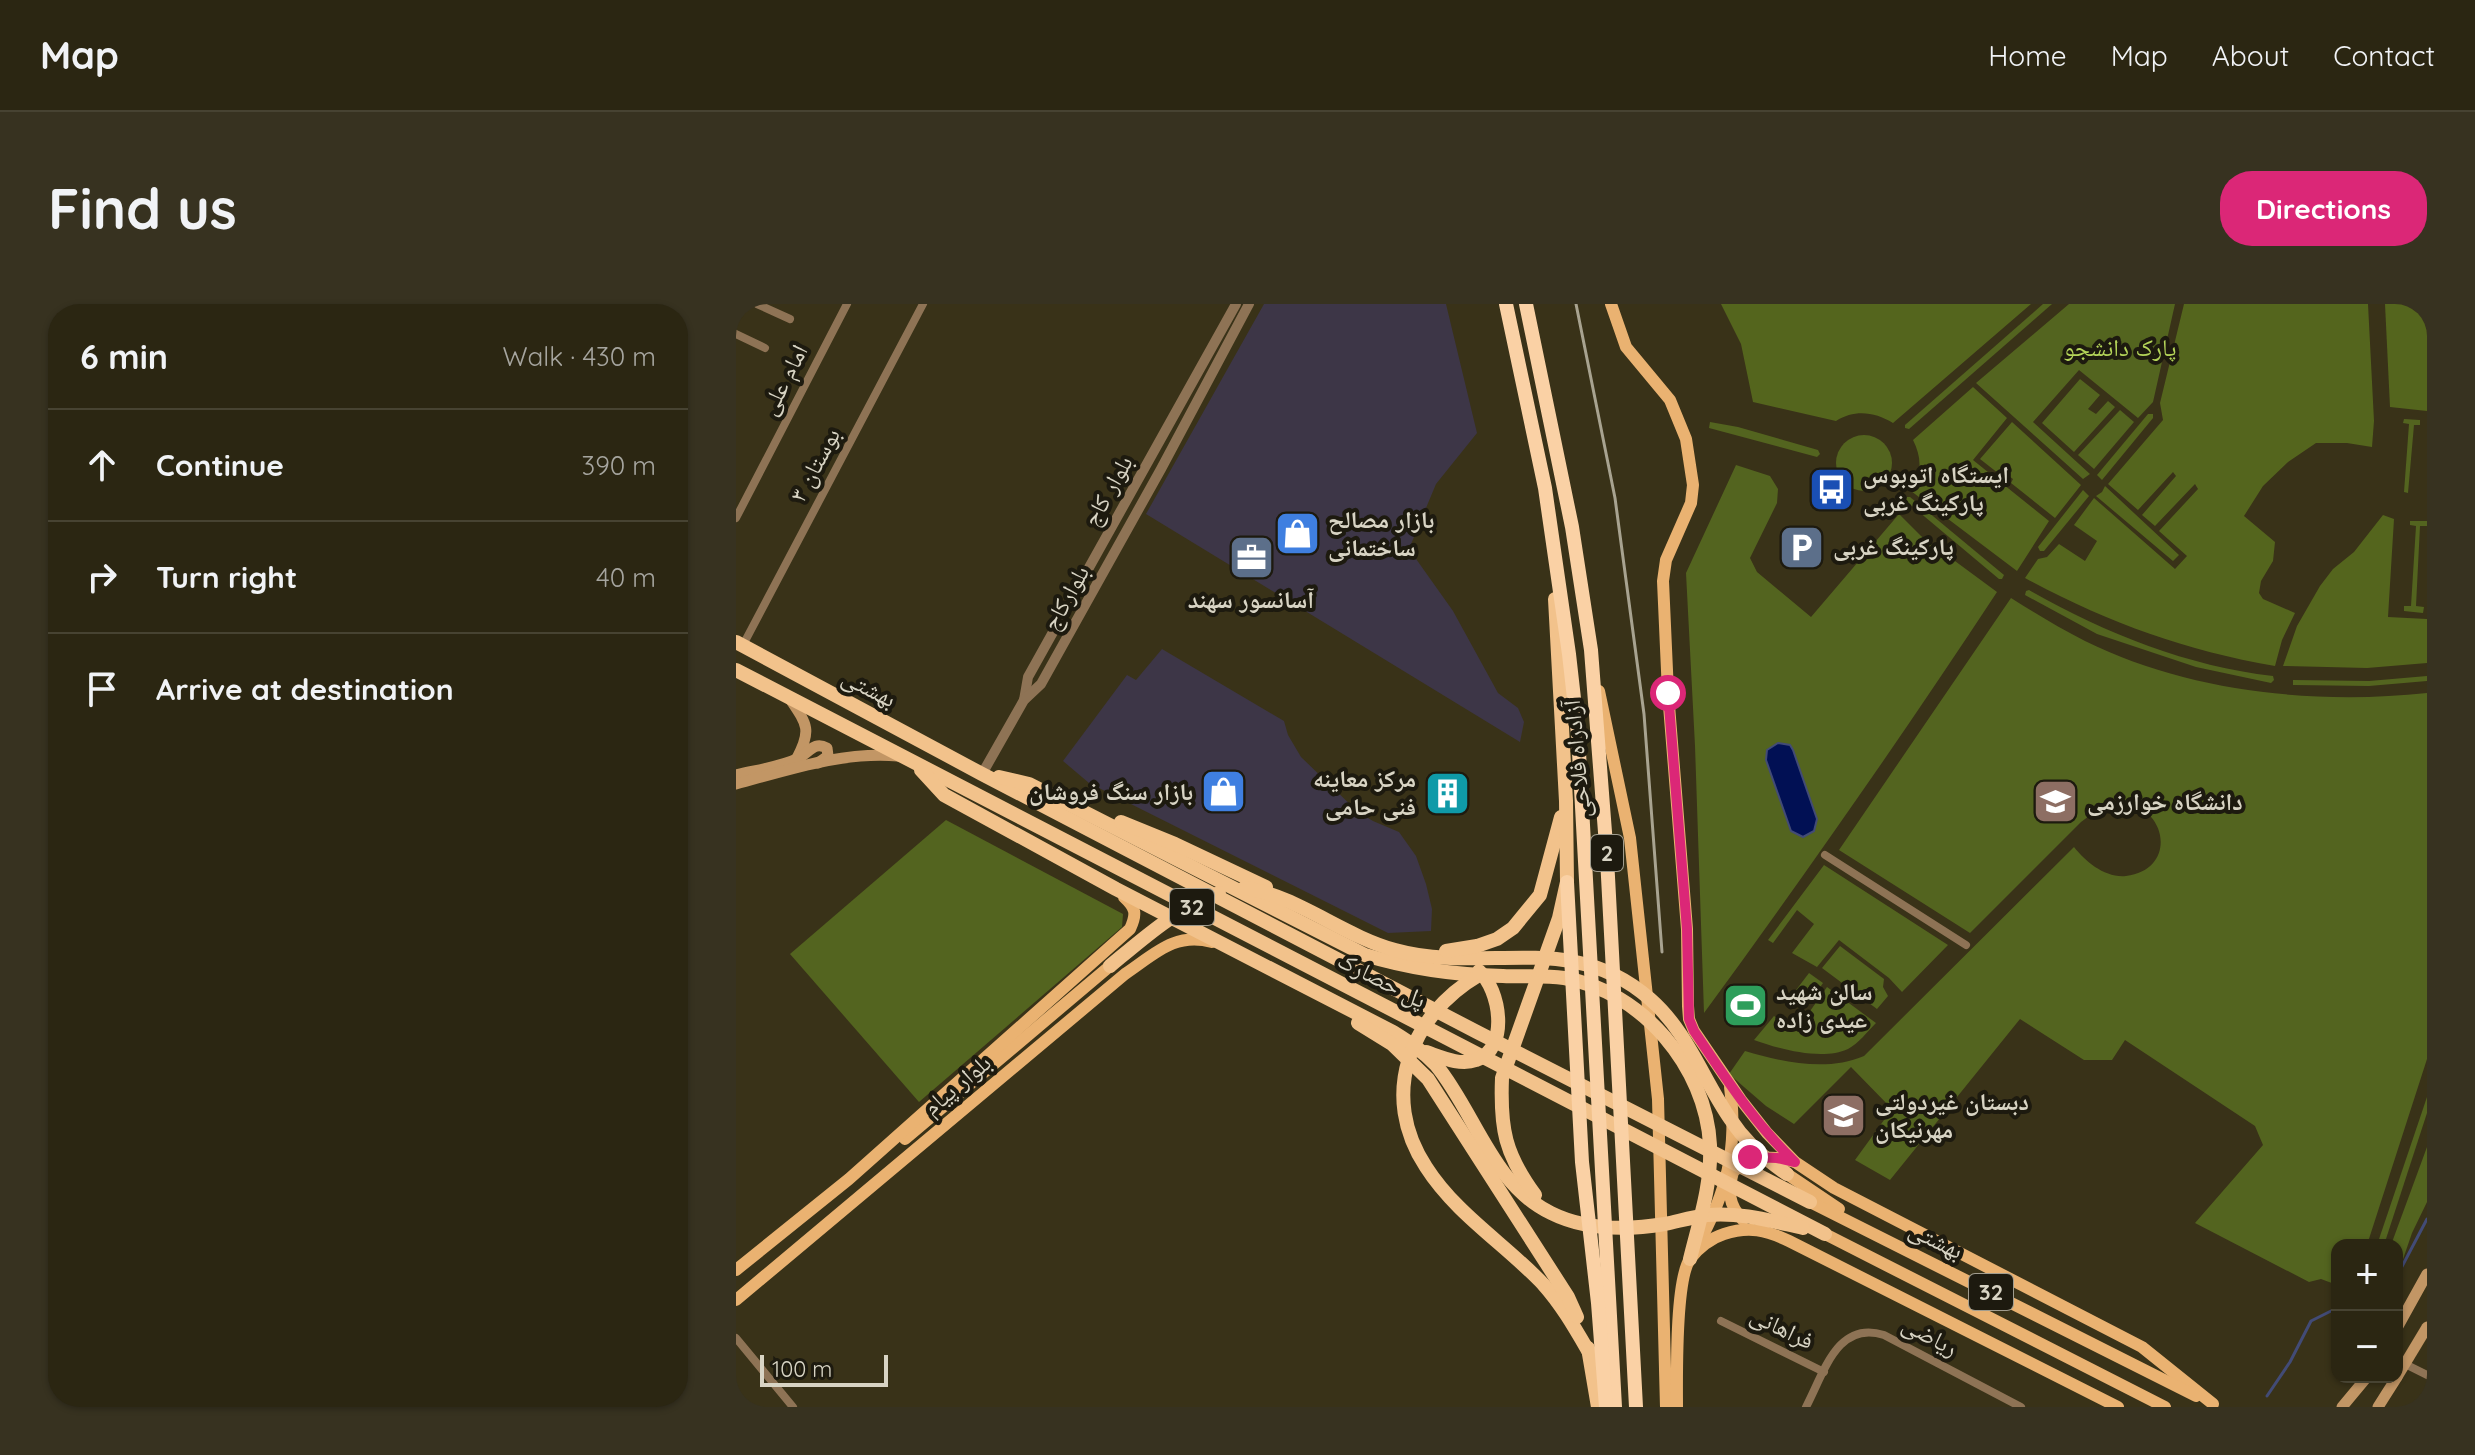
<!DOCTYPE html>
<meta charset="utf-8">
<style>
:root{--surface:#2b2612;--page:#373220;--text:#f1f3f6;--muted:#a6a59f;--line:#474332;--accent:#db2777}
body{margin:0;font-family:Quicksand,"Noto Naskh Arabic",sans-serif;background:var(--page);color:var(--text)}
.controls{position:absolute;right:24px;bottom:24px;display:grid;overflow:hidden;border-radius:16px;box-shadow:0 2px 6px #0004}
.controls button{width:72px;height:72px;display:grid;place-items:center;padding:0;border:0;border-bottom:2px solid var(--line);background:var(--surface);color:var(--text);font:40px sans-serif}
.scale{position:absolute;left:24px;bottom:20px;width:128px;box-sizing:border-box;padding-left:8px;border:4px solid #d8d4c4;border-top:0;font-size:22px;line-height:28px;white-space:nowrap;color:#d8d4c4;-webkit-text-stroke:6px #1d1a0f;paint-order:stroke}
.stop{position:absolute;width:24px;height:24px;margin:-18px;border:6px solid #db2777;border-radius:50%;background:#fff}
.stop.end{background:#db2777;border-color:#fff;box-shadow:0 2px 8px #0008}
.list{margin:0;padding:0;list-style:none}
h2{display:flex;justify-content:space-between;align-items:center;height:104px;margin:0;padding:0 32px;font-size:34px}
h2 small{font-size:26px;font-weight:400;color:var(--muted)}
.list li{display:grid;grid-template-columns:52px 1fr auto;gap:24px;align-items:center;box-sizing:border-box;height:112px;padding:0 32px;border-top:2px solid var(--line)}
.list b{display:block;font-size:30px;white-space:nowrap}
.list em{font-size:26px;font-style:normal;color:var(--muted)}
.icon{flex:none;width:44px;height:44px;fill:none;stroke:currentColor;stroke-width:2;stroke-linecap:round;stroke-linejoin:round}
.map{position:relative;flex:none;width:1691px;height:1103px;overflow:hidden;border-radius:32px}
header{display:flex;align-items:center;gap:48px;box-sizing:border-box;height:112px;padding:0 40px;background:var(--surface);border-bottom:2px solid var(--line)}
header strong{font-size:38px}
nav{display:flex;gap:44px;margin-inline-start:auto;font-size:28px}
.intro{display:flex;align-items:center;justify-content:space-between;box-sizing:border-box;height:192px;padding:0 48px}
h1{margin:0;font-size:56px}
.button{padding:20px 36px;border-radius:32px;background:var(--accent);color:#fff;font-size:28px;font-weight:700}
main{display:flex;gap:48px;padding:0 48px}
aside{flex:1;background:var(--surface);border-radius:32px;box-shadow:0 2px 6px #0004}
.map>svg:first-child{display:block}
.commercial{fill:#3d3647}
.green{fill:#53641f}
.forest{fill:#54651d}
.water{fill:#011054;stroke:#424b76;stroke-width:2}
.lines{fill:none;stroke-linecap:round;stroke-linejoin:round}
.stream{stroke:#424b76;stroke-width:3}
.minor{stroke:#8e7355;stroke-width:8}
.tertiary{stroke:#8e7355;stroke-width:10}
.secondary{stroke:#c29665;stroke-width:11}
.primary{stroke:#eab271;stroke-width:12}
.trunk{stroke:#f2c28b;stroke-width:14}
.motorway{stroke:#fad1a5;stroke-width:14}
.rail{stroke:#a8a390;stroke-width:3}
.route{stroke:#db2777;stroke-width:10}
.labels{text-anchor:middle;stroke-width:8;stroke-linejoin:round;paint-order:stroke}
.shield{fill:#1d1a0f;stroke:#a09c8e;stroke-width:2}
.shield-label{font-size:22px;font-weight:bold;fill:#d8d4c4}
.park-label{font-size:24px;fill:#b4d459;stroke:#1d1a0f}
.street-label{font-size:24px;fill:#d8d4c4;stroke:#1d1a0f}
.poi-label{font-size:24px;font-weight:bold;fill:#d8d4c4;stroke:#1d1a0f;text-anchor:start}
</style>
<header>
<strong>Map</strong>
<nav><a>Home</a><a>Map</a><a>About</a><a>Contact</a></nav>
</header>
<div class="intro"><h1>Find us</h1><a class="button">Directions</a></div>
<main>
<aside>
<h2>6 min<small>Walk · 430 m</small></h2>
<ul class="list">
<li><svg class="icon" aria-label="ahead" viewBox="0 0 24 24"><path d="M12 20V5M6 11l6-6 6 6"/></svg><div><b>Continue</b></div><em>390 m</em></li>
<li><svg class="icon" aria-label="right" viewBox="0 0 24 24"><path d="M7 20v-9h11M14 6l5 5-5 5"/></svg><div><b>Turn right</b></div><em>40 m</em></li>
<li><svg class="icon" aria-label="arrive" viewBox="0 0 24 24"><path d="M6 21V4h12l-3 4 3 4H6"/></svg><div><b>Arrive at destination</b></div></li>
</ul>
</aside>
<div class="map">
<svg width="1691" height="1103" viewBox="0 0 1691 1103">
<rect width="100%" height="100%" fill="#393218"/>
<g class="commercial">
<polygon points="528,0 710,0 741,129 700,180 673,245 717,307 762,389 782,404 788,418 784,438 410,210"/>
<polygon points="426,345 548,417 552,431 565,453 622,508 637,517 663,528 680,552 690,580 696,605 695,627 652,629 353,479 327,457 391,371 400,376"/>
</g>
<g class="green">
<polygon points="1307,0 1316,0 1173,125 1169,124 1169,121"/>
<polygon points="1333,0 1439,0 1417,98 1402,114 1343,66 1297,118 1354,170 1347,175 1240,79"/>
<polygon points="1344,75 1364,91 1352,105 1360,110 1372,97 1379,103 1338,148 1306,119"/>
<polygon points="1384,106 1398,118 1358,165 1342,151"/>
<polygon points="1668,115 1684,116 1684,121 1678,121 1672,189 1668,188 1673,120 1667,119"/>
<polygon points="974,118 1002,123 1082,146 1084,150 1081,153 973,124"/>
<circle cx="1128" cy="159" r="28"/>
<path d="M 1000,161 L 1034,172 L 1042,185 L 1041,199 L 1014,254 L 1021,268 L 1075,313 L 1163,210 L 1185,232 L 1261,288 C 1167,431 1069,571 968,709 L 959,442 L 950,269 Z"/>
<polygon points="1171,193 1174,193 1268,271 1266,275 1263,275 1170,197"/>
<polygon points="1674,217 1691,217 1691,222 1684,222 1680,302 1688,303 1687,309 1668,307 1668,302 1675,302 1680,222 1674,221"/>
<path d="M 1293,286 C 1368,329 1451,362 1537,372 L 1538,376 L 1535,379 L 1460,363 L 1361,330 L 1289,291 L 1290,287 Z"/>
<path d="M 1275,294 C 1299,309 1323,324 1349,337 C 1452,388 1579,401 1691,389 L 1691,755 L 1631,941 L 1601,941 L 1601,981 L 1585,975 L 1573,978 L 1459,919 L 1527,841 L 1519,822 L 1389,736 L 1376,756 L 1348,756 L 1284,715 L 1154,876 L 1119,856 L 1156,805 L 1115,763 L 1058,820 L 1030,802 L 993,770 L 1009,747 C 1046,758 1091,768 1128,752 L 1338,543 C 1350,558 1369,574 1390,572 C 1458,563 1417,460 1345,518 L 1234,629 L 1103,546 Z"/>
<polygon points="1691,372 1691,377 1633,382 1557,381 1557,376 1633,377"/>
<polygon points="210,516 387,610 386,623 183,798 54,650"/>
<polygon points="1088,561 1212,641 1166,688 1153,674 1103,636 1081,663 1056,649 1078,620 1061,606 1037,639 1032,636"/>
<polygon points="1104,642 1148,675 1147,683 1152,692 1141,705 1086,664"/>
<polygon points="1073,669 1087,679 1072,701 1057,690"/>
<path d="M 1091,683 L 1140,719 C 1131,728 1123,739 1112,745 C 1086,757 1043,745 1018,736 L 1038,712 L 1060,727 Z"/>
<polygon points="1691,793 1691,809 1648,941 1641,941"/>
<polygon points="1691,843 1691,898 1676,929 1665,961 1661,961 1661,941 1655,941"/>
</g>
<g class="forest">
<path d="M 985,0 L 1295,0 L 1157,119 C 1139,108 1119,105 1100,117 L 1017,98 L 1005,40 Z"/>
<path d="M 1448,0 L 1632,0 L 1638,117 L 1636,143 L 1611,139 L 1580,139 L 1552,158 L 1527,182 L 1508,212 L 1539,238 L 1537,257 L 1525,277 L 1523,289 L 1527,295 L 1559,309 L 1546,336 L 1539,362 C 1447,346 1371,318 1289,274 L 1302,255 L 1311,253 L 1323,240 L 1349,257 L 1361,237 L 1338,221 L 1358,194 L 1439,265 L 1451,252 L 1423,227 L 1462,185 L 1459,180 L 1419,222 L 1406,211 L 1440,172 L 1437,168 L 1402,206 L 1372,180 L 1427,116 L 1424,99 Z"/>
<polygon points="1649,0 1691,0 1691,107 1654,103"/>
<path d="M 1237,83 L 1271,114 L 1237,156 L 1313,217 L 1281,267 L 1175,187 C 1186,169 1186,154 1177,136 Z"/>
<polygon points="1412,110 1417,110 1417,114 1366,176 1361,171"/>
<polygon points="1276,118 1345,181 1319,214 1275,179 1277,175 1270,170 1267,173 1244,155"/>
<polygon points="1369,182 1443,251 1437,257 1360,192 1366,188"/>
<polygon points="1347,186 1353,192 1308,247 1304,247 1302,243"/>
<polygon points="1647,211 1658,215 1652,313 1691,315 1691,359 1631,364 1547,362 1561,322 1584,282 1597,265 1618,248"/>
</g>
<polygon class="water" points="1042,439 1054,441 1057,446 1081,515 1078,527 1067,533 1055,527 1030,456 1031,446"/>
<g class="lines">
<g class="stream">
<polyline points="1661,972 1691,915"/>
<polyline points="1531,1092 1554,1058 1575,1017 1601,1004"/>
</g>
<g class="minor">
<polyline points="21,0 54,15"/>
<polyline points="0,30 29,44"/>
<polyline points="0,214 111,0"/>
<polyline points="7,341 187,0"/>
<polyline points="1089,551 1230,641"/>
<polyline points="985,1017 1088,1068"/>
<polyline points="0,1034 57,1103"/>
<polyline points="1669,1060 1691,1071"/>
<path d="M 1070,1103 C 1088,1069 1101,1016 1148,1031 L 1285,1103"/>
</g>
<g class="tertiary">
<polyline points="288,396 292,373 500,0"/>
<polyline points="246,470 288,396 305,380 425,165 513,0"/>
</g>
<g class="secondary">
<path d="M 54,395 C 71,420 76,426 61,454"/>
<path d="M 0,471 C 20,466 45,463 63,454 C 74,448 78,437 91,444 L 92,452 L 82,459"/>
<path d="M 0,480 C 52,466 108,447 162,452"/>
<polyline points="1661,1024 1691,970"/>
<polyline points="1661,1073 1691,1023"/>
<polyline points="1606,1103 1631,1073"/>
<polyline points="1642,1103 1661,1073"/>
</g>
<g class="primary">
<polyline points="875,0 890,43 934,96 950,135 957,181 955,199 930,256 927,277 932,389 951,625 952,702 953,715 958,727 1005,796 1031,829 1059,858 1098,884 1406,1043 1477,1100"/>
<polyline points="863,387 894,534 922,795 930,1103"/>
<polyline points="169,835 374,662"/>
<polyline points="1051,870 1103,905"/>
<polyline points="1074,898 1460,1092"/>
<path d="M 1007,916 C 992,901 992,887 997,868 L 1014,853 L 1041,854 L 1059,858"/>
<polyline points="1089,930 1429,1103"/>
<path d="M 961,942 C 991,889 1002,844 994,783"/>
<path d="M 0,966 L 113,875 L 394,625 C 401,610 400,604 388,593"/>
<path d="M 0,996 L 389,670 C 419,650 438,628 476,638"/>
<path d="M 941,1103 C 941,1073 939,977 954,955 C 962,944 975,934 988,930 C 1013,922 1030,926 1053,937 L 1382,1103"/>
</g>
<g class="trunk">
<polyline points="0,338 246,470 741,728 1074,898"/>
<polyline points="0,366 1089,930"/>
<path d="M 185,466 L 208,491 L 380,585 L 657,728 C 673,738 687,747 700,761 C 739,808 756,881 815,909 C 849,926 892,926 929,920 C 943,917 957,913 971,911 C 1005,908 1035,917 1067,924"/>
<path d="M 263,473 L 293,480 L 629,651 C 675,665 719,671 767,672 C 788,673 808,671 828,674 C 906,687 970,763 974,841 C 976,880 963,918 954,955"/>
<polyline points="385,518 439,540 530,583"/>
<path d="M 508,584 C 560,591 607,632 659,646 C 749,671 835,625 914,695 C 952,728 967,776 995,816 C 1010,839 1029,855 1051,870"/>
<polyline points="710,647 741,642 761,635 777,624 804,591 825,513"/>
<path d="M 374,662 C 409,633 441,604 483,589"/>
<path d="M 743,671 C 673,712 643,792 690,863 C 720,910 769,940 807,980 C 826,1001 840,1026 854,1050"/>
<polyline points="622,719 656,740 692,775 832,993 841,1013"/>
<path d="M 690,748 C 705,753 724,762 740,756 C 774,745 764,685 743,667"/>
<path d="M 799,891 C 769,850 764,825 766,774 L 823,614 L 831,578 L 830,497 L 819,295"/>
<polyline points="852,1044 862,1103"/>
</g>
<g class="motorway">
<polyline points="770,0 809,184 833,350 842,430 879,1103"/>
<polyline points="790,0 836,223 855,346 871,554 900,1103"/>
<polyline points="831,578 846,858 862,999 870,1103"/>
</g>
<polyline class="rail" points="840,0 879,194 908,410 926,648"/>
</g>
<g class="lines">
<path class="route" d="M 932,389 L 951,625 L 953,715 L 958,727 C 989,773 1018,819 1059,858 L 1041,854 L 1014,853"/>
</g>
<defs>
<symbol id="bus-square" viewBox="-11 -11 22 22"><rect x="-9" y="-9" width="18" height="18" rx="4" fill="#1a4fb4" stroke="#1d1a0f"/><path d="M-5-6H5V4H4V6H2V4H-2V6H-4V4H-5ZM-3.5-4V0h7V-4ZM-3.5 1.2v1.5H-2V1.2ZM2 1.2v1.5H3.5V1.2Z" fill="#fff"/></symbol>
<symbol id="shop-square" viewBox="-11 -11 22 22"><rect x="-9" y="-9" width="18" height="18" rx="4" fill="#3f7fe0" stroke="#1d1a0f"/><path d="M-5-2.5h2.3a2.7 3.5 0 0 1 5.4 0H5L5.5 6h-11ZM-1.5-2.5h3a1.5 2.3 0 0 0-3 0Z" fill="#fff"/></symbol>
<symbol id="parking-square" viewBox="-11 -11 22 22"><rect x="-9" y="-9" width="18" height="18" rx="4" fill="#5c6f8a" stroke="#1d1a0f"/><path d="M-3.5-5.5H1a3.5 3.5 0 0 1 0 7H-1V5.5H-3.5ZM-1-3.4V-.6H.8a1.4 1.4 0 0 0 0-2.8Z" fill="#fff"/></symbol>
<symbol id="office-square" viewBox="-11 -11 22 22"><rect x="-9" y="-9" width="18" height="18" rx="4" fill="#5c6f8a" stroke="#1d1a0f"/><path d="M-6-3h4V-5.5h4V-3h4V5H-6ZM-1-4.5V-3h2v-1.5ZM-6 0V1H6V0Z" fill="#fff"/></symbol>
<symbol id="building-square" viewBox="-11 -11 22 22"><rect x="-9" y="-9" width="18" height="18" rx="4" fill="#0f9aa8" stroke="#1d1a0f"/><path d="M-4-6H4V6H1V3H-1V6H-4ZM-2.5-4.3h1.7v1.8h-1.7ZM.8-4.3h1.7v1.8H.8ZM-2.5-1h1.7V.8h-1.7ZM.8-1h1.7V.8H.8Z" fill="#fff"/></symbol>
<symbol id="university-square" viewBox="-11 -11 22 22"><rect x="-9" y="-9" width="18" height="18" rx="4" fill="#8d6e63" stroke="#1d1a0f"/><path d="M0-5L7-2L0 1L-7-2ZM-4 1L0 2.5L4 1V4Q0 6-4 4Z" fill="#fff"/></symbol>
<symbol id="stadium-square" viewBox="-11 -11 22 22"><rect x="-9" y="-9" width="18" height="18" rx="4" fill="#2e9e5b" stroke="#1d1a0f"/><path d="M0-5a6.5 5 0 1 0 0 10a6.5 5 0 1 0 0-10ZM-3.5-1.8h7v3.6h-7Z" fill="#fff"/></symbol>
<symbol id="school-square" viewBox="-11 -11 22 22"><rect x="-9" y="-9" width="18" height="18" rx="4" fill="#8d6e63" stroke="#1d1a0f"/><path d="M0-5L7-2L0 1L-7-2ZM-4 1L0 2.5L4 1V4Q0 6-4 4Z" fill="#fff"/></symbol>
</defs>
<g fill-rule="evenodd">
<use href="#bus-square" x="1070" y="160" width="51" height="51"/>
<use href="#shop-square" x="536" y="204" width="51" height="51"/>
<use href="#parking-square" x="1040" y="218" width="51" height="51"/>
<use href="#office-square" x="490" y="228" width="51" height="51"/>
<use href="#shop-square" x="462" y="462" width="51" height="51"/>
<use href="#building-square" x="686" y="464" width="51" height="51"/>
<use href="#university-square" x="1294" y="472" width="51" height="51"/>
<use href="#stadium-square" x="984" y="676" width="51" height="51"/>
<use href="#school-square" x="1082" y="786" width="51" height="51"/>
</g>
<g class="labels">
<g class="shield">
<rect x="855" y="531" width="32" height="36" rx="6"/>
<rect x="434" y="585" width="44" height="36" rx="6"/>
<rect x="1233" y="970" width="44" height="36" rx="6"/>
</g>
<g class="shield-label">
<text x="871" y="557">2</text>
<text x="456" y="611">32</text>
<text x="1255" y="996">32</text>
</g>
<g class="park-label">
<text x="1384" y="52">پارک دانشجو</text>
</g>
<g class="street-label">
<text transform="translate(48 76) rotate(-63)" y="8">امام علی</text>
<text transform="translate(79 161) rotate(-62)" y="8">بوستان ۳</text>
<text transform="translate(372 187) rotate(-61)" y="8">بلوار کاج</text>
<text transform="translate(330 294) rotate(-61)" y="8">بلوارکاج</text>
<text transform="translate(133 384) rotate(27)" y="8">بهشتی</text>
<text transform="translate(841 455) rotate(-95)" y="8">آزادراه فلاحی</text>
<text transform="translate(646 676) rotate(27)" y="8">پل حصارک</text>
<text transform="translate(221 781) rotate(-40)" y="8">بلوار پیام</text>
<text transform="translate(1200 936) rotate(26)" y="8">بهشتى</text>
<text transform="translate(1046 1024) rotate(26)" y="8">فراهانی</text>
<text transform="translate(1194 1032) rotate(28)" y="8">ریاضی</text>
</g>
<g class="poi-label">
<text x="1127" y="179">ایستگاه اتوبوس<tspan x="1127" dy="28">پارکینگ غربی</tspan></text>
<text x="592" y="224">بازار مصالح<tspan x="592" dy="28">ساختمانی</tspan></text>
<text x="1097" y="251">پارکینگ غربی</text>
<text x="515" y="304" text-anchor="middle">آسانسور سهند</text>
<text x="680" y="483" text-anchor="end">مرکز معاینه<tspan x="680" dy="28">فنی حامی</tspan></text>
<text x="457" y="496" text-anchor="end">بازار سنگ فروشان</text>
<text x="1351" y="506">دانشگاه خوارزمی</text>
<text x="1040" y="696">سالن شهید<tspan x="1040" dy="28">عیدی زاده</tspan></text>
<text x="1139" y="806">دبستان غیردولتی<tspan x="1139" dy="28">مهرنیکان</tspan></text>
</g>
</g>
</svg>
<div class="controls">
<button>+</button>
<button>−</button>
</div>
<div class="scale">100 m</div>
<div class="stop" style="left:932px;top:389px"></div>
<div class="stop end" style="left:1014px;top:853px"></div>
</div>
</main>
